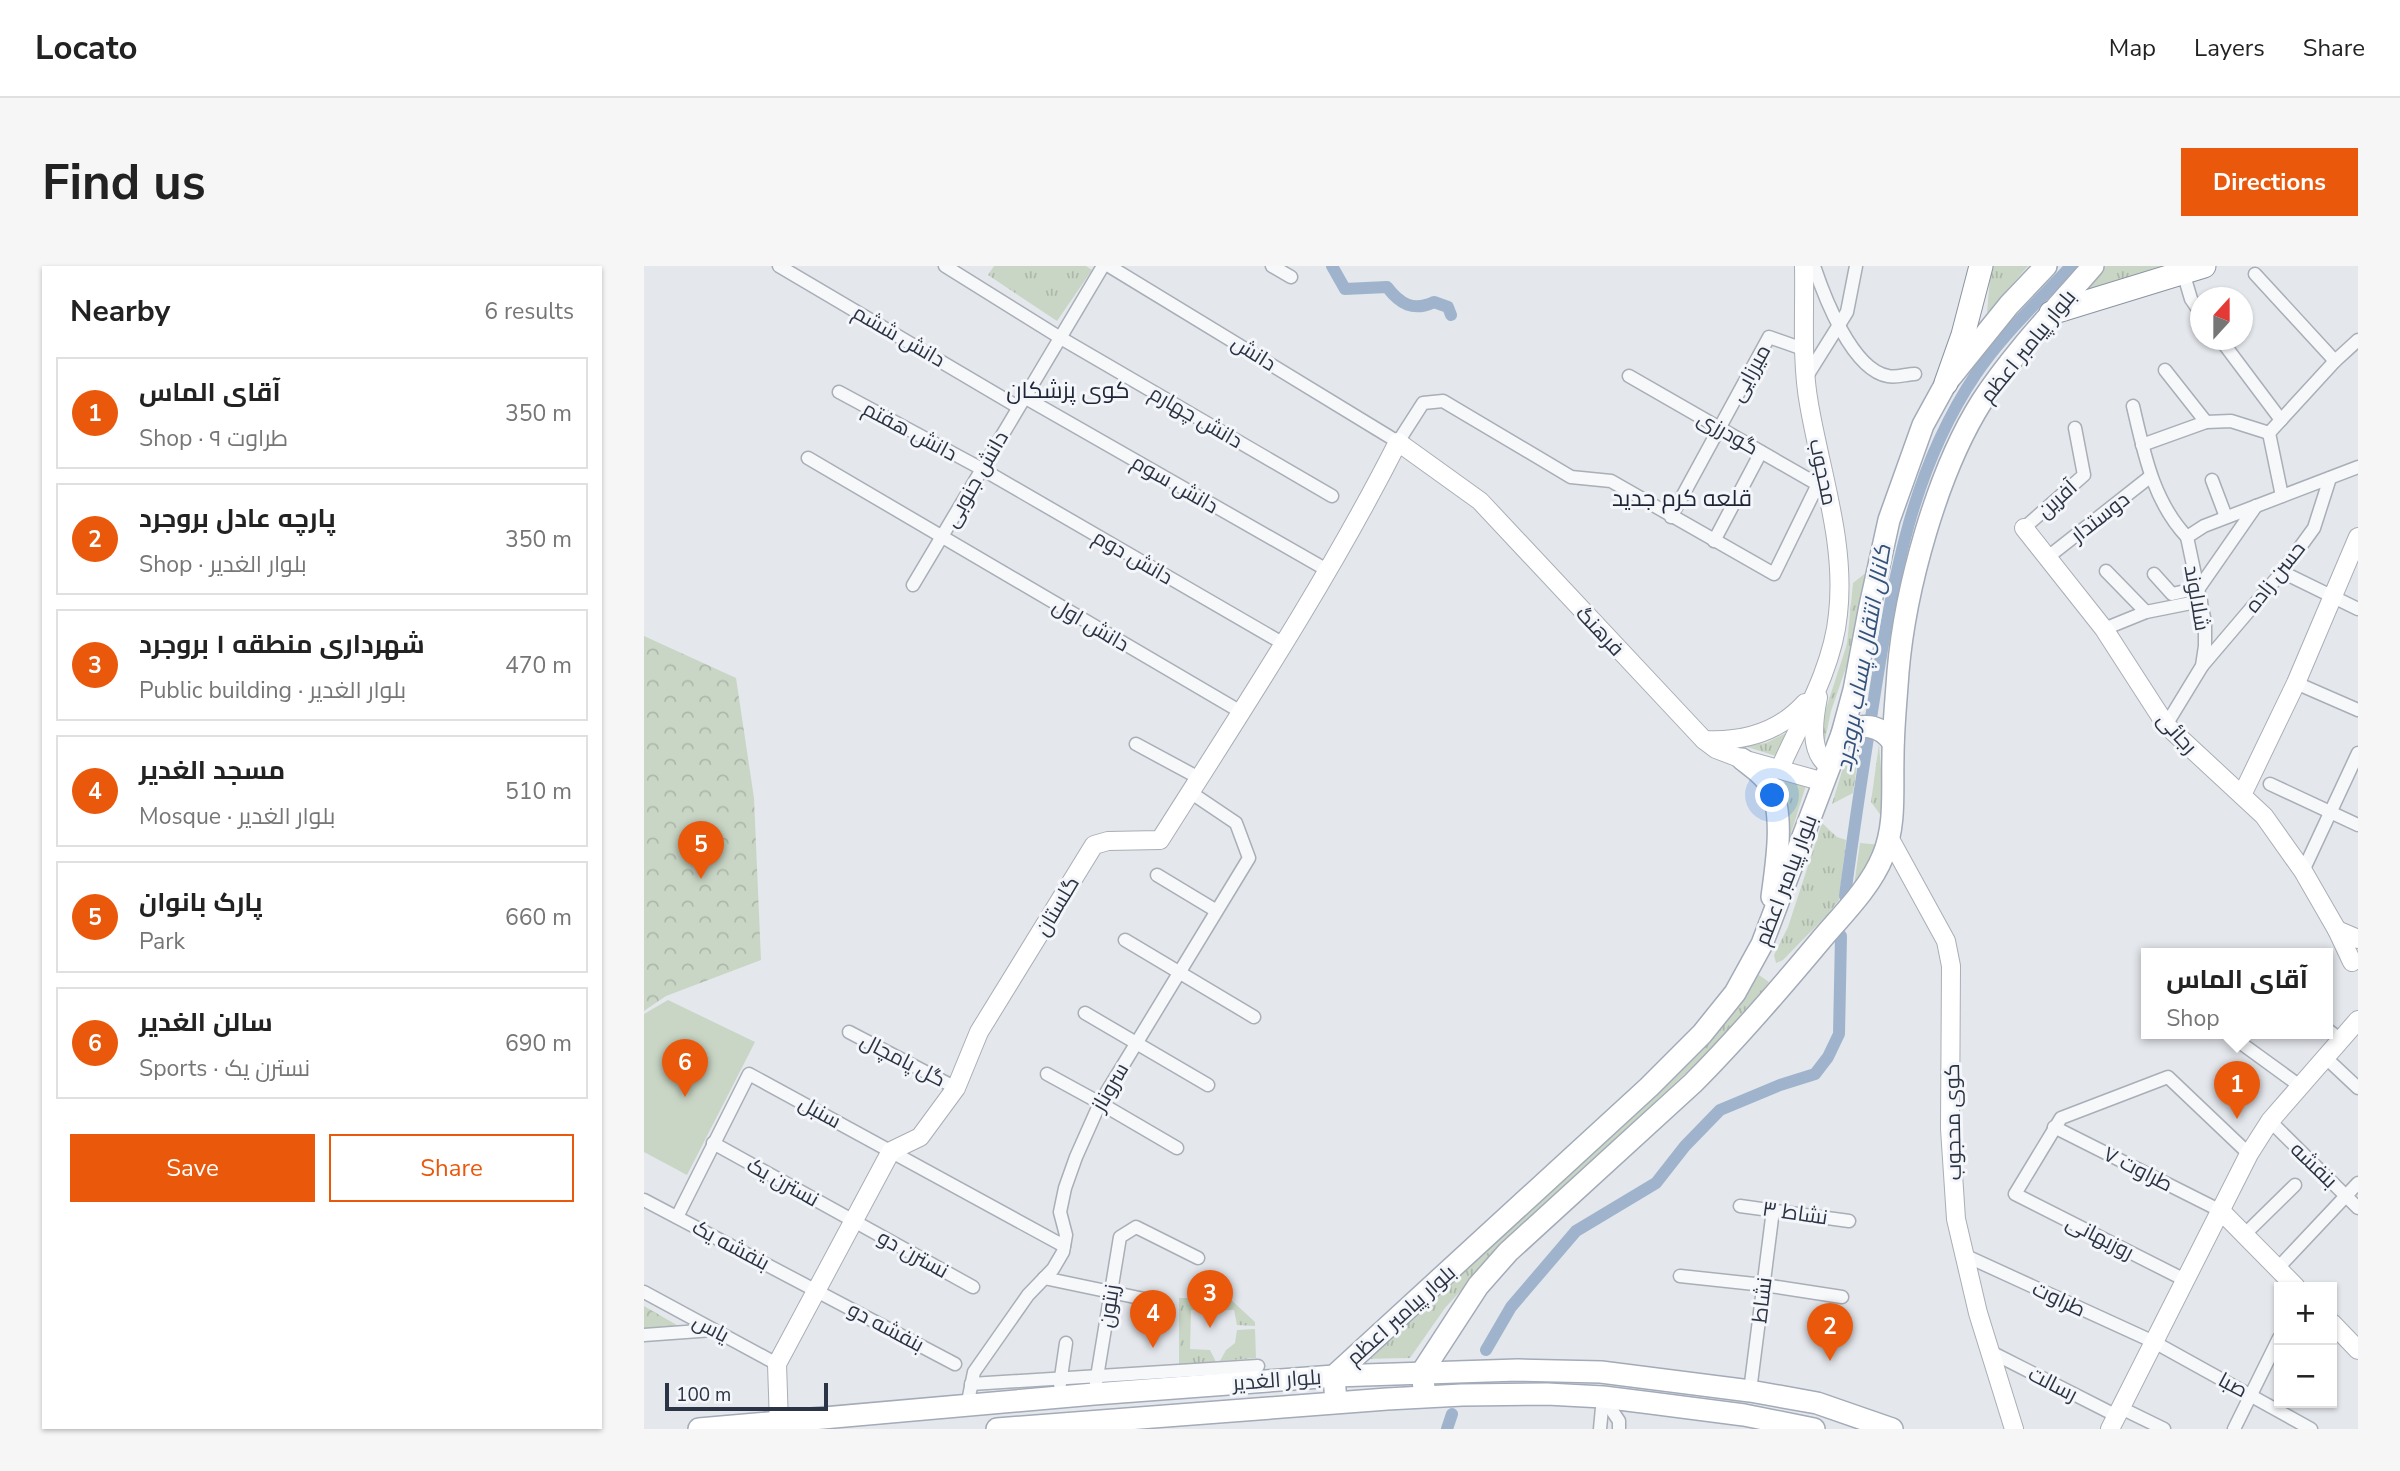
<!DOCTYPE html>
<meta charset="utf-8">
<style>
:root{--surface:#fff;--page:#f6f6f6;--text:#222;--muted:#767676;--line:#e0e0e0;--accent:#ea580c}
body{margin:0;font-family:"Nunito Sans",Cairo,sans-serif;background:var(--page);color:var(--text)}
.controls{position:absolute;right:21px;bottom:21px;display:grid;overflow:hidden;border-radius:0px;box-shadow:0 2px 5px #0004}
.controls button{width:63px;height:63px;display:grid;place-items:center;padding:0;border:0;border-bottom:2px solid var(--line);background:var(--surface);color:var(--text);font:35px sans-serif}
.compass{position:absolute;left:1546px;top:21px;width:63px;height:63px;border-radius:50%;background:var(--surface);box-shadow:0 2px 5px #0004;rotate:21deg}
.scale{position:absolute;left:21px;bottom:18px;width:163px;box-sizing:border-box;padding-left:7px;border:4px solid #2b3445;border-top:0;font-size:19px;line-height:24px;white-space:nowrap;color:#2b3445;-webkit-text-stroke:5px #f4f6f9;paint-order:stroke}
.you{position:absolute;left:1129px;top:530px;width:24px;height:24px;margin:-18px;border:5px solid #fff;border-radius:50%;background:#1a73e8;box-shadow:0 0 0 10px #1a73e833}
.badge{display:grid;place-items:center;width:46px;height:46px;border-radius:50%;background:var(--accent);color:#fff;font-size:23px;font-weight:700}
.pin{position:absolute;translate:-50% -58px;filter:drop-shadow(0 2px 4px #0008)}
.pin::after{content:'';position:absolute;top:37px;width:24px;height:21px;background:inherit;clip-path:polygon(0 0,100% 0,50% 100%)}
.popup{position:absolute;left:1497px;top:682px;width:192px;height:91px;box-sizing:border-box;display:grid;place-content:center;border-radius:0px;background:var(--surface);filter:drop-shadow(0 2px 5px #0005);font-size:23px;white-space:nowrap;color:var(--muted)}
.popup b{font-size:26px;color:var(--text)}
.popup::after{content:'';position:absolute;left:50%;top:100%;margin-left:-14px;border:14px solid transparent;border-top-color:var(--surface)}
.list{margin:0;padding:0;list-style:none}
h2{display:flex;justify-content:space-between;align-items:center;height:91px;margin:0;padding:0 28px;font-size:30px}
h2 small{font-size:23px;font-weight:400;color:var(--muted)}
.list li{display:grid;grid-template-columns:46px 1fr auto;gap:21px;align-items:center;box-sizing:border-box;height:112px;margin:0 14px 14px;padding:0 14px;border:2px solid var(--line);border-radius:0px}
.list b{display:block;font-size:26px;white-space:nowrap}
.list p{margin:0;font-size:23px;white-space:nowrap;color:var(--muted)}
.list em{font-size:23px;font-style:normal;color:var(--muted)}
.actions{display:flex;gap:14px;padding:21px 28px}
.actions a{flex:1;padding:16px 0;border:2px solid var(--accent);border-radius:0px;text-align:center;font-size:24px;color:var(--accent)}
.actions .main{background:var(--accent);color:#fff}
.map{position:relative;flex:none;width:1714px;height:1163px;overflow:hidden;border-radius:0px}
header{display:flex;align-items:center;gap:42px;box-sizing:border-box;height:98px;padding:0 35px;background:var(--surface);border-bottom:2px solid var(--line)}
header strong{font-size:33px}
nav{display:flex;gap:38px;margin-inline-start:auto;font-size:24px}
.intro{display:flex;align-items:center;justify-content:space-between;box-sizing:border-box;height:168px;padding:0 42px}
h1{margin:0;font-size:49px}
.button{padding:18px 32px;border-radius:0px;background:var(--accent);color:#fff;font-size:24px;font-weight:700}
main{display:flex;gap:42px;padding:0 42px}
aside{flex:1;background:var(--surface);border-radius:0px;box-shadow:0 2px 5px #0004}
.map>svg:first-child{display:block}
.grass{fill:url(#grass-tufts)}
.park{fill:url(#park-crowns)}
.pitch{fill:#c9d6c5}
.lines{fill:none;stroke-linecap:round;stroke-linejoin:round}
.canal{stroke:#9fb4cc;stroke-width:12}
.street-casing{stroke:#a9aeb7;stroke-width:15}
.secondary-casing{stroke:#a9aeb7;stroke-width:20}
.primary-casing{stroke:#a3abb8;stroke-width:24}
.highway-casing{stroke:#8b94a3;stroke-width:25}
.street{stroke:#f7f8fa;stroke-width:12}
.secondary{stroke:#fff;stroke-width:18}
.primary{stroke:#fff;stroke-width:21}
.highway{stroke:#fff;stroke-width:23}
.labels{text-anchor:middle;stroke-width:6;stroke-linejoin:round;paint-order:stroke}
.street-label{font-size:21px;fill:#2b3445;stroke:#f4f6f9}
.neighbourhood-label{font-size:23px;fill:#1d2536;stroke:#f4f6f9}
.water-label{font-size:23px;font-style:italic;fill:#34527a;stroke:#f4f6f9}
</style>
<header>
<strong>Locato</strong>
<nav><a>Map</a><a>Layers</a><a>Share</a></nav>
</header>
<div class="intro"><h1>Find us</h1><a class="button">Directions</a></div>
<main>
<aside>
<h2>Nearby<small>6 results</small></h2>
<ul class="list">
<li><span class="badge">1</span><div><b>آقای الماس</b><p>Shop · طراوت ۹</p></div><em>350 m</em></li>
<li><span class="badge">2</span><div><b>پارچه عادل بروجرد</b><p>Shop · بلوار الغدیر</p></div><em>350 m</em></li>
<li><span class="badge">3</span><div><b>شهرداری منطقه ۱ بروجرد</b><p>Public building · بلوار الغدیر</p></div><em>470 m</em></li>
<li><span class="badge">4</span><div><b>مسجد الغدیر</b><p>Mosque · بلوار الغدیر</p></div><em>510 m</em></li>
<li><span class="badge">5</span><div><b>پارک بانوان</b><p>Park</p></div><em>660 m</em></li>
<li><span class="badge">6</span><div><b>سالن الغدیر</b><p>Sports · نسترن یک</p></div><em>690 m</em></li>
</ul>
<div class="actions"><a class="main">Save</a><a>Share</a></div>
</aside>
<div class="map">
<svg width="1714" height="1163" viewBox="0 0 1714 1163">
<defs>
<pattern id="grass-tufts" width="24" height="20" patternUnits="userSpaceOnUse" patternTransform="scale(1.75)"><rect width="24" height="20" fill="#c9d6c5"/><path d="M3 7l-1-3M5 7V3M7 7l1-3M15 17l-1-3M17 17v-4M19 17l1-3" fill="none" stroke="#adb8ab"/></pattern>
<pattern id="park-crowns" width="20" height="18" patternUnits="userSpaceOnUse" patternTransform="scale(1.75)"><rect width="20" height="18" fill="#c9d6c5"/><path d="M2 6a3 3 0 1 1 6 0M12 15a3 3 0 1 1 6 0" fill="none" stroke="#adb8ab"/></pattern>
</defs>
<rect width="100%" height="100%" fill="#e4e7ec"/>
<g class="grass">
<polygon points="350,0 442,0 448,4 413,55 344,9"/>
<polygon points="1347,0 1384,0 1343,47"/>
<polygon points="1462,0 1540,0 1435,31"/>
<polygon points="1224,305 1209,381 1187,445 1180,479 1176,461 1203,378 1209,317"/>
<polygon points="1144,466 1132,490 1100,480 1122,477"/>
<polygon points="1217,471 1209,527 1188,538 1198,505"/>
<polygon points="1235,478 1241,555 1227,536"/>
<polygon points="1140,509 1163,516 1144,577"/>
<polygon points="1178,557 1193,571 1202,574 1195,634 1183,649 1139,694 1132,697 1130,689 1144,661"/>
<polygon points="1216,577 1238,579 1209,627"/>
<polygon points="1112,707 1125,716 1108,739 1063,787 861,976 801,1042 766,1092 715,1093"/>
<polygon points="535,1032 585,1032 611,1056 611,1060 593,1059 590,1044 547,1044 546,1083 566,1084 573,1098 535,1098"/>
<polygon points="611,1063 612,1092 576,1095 582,1084 591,1077 593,1064"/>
</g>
<g class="park">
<polygon points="0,370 92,412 110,532 117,694 22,730 0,745"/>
<polygon points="0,1040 38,1062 0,1062"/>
</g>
<polygon class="pitch" points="24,734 111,776 43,909 0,886 0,748"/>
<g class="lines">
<g class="canal">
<path d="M 688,0 L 701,23 L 743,21 C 756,38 769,46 790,36 L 804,41 L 807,49"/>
<path d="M 1201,630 C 1210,560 1221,490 1232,420 C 1250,310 1268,203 1332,108 C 1358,69 1395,35 1427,0"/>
<polyline points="842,1084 867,1041 932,965 1012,917 1041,880 1076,844 1136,819 1171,808 1184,791 1195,768 1197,670"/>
<polyline points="803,1163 808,1148"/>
</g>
<defs>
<g id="street">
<polyline points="135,0 374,141"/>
<polyline points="301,0 415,71 688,230"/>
<polyline points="465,0 754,176 779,137 799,135 927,211 967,215 1130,308 1174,218"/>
<polyline points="628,0 647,11"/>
<path d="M 1170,0 C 1180,30 1208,104 1244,110 C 1252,112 1263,108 1271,108"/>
<polyline points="1539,6 1547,33 1556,46"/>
<polyline points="1611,8 1691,95"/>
<polyline points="1577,74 1637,154"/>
<polyline points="1521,104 1562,156 1587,155 1625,167"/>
<polyline points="985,110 1180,222"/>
<polyline points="1163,110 1203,46 1212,0"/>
<polyline points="195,126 338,203 640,378"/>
<polyline points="380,131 683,304"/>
<path d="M 1489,140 C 1500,187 1509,235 1543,271"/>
<polyline points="1625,167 1691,95 1714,74"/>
<polyline points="1625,167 1638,230"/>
<polyline points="1498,179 1562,156"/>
<polyline points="164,192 597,446"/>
<polyline points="1568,214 1582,251"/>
<polyline points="1027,251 1125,71 1162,84"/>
<polyline points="1380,262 1440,209 1431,162"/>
<polyline points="1070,275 1117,186"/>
<polyline points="1404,291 1507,210"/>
<polyline points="1462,305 1502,346"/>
<polyline points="1638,306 1714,343"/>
<polyline points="1510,308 1528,328 1555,322 1612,240"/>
<polyline points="269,319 459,0"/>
<polyline points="1460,363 1502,346 1557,335"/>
<polyline points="1558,400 1638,306 1670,262 1686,212"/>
<polyline points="1652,417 1714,444"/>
<polyline points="1522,459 1558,400 1561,380 1561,356 1543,271 1560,260 1714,201"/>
<polyline points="492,478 555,512"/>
<polyline points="1626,518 1714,559"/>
<polyline points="1659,605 1714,487"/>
<polyline points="513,609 571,644"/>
<polyline points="481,674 610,751"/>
<polyline points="441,747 564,819"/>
<polyline points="1684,764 1697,774"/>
<polyline points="205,766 312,822"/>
<polyline points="1583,767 1656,820"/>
<polyline points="1681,791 1714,822"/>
<polyline points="403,808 456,837 533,882"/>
<polyline points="1626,855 1714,942"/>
<polyline points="1410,861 1577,945"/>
<polyline points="69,877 329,1021"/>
<polyline points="0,934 311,1098"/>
<polyline points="1096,940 1205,955"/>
<polyline points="33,951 105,808 420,980"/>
<polyline points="1599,970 1651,919"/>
<polyline points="1320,989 1510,1076 1667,1163"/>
<polyline points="1633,1003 1714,917"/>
<polyline points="1036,1010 1120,1019 1198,1031"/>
<polyline points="400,1012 505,1034"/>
<polyline points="1541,1014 1371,928 1417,852 1524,811 1605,888"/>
<polyline points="0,1026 133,1098"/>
<polyline points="0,1069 69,1064"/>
<polyline points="1345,1085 1473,1150"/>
<polyline points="452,1117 476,971 492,961 554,992"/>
<polyline points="327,1118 614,1100"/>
<polyline points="416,1118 422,1077"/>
<polyline points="1106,1125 1129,944"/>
<polyline points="959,1131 975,1155 975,1163"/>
<polyline points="323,1140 330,1106 384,1029 409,1003 419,986 422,969 416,946 421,922 432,891 456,837 605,592 592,557 546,526"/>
<polyline points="1477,1142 1520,1163"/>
<polyline points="956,1163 959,1131"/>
<polyline points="1590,1163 1635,1072"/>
</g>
<g id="secondary">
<polyline points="1380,262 1460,363 1522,459 1620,550 1659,605 1693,664"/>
<path d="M 1174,431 C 1170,452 1164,486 1185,500"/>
<path d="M 1060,474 C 1099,476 1135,466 1161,437"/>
<path d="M 1136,502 C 1158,453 1189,402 1194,348 C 1202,277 1177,208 1165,138 C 1157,94 1161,45 1160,0"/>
<polyline points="1598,529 1652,417 1714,271"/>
<polyline points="1246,573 1302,675 1307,700 1306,863 1312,953 1334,1047 1370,1163"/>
<polyline points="1708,696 1693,664 1714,673"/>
<polyline points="1577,945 1652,1021"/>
<polyline points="1688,1057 1714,1084"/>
<path d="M 135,1157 L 133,1098 L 247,885 L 276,871 L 312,822 L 335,766 L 450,579 L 464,575 L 516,574 C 599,443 684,314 754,176 L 836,235 L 1060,474 L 1072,483 L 1098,493 L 1180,516"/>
<polyline points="1466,1163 1605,888 1626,855 1714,754"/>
</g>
<g id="primary">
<path d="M 1198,468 C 1218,456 1235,458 1249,476"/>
<path d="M 1098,493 C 1108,501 1121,509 1126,520 C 1141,549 1132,600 1128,631"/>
<path d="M 781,1130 L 778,1106 L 834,1020 L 864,986 L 1049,817 C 1094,772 1135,724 1176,675 C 1198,649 1226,622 1239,590 C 1252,559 1248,525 1249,491 C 1249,463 1252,435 1254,406 C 1261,323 1293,206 1338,135 C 1370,86 1411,44 1449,0"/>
<polyline points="692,1136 690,1110 1005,821 1058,768 1091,727 1118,678 1198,468 1210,424 1226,340 1245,254 1279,159 1302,117 1365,39 1402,0"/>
<polyline points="55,1163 450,1128 690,1110 874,1104 957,1106 1106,1125 1173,1137 1248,1163"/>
<polyline points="353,1163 743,1133 818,1129 903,1128 959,1131 1007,1137 1100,1149 1170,1163"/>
</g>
<g id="highway">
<polyline points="1407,47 1560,0"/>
<polyline points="1302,117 1319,69 1337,0"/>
</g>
</defs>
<use href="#street" class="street-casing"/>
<use href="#secondary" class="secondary-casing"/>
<use href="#primary" class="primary-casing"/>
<use href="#highway" class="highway-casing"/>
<use href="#street" class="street"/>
<use href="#secondary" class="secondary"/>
<use href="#primary" class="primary"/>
<use href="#highway" class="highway"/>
</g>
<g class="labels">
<g class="street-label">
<text transform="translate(255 70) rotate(30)" y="7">دانش ششم</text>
<text transform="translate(1384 80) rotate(-51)" y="7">بلوار پیامبر اعظم</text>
<text transform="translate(610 87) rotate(32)" y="7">دانش</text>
<text transform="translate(1106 107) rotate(-61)" y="7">میرزایی</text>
<text transform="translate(552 151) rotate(30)" y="7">دانش چهارم</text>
<text transform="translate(266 165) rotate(28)" y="7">دانش هفتم</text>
<text transform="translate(1084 167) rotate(30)" y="7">گودرزی</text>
<text transform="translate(1179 206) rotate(78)" y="7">محجوب</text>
<text transform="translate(332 213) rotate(-60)" y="7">دانش جنوبی</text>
<text transform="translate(531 218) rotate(30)" y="7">دانش سوم</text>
<text transform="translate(1413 233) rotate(-42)" y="7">آفرین</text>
<text transform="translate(1456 251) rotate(-38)" y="7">دوستدار</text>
<text transform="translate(489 291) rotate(30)" y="7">دانش دوم</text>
<text transform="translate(1631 311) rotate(-52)" y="7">حسن زاده</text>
<text transform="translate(1553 332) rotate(80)" y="7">شلالوند</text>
<text transform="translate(447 359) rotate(30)" y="7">دانش اول</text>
<text transform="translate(956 365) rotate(47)" y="7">فرهنگ</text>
<text transform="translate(1533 467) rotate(48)" y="7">رجائی</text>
<text transform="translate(1142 614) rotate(-69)" y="7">بلوار پیامبر اعظم</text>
<text transform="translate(413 640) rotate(-59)" y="7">گلستان</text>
<text transform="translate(259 794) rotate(27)" y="7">گل پامچال</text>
<text transform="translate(466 821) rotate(-60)" y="7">سروناز</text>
<text transform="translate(176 846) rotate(29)" y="7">سنبل</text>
<text transform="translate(1309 856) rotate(-91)" y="7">کوی محجوب</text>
<text transform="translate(1670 899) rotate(44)" y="7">بنفشه</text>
<text transform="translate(1494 903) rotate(27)" y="7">طراوت ۷</text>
<text transform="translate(139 916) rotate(29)" y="7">نسترن یک</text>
<text transform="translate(1151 947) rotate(8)" y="7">نشاط ۳</text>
<text transform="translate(1456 971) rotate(27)" y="7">روزبهانی</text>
<text transform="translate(87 979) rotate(28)" y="7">بنفشه یک</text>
<text transform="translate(269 988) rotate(29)" y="7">نسترن دو</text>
<text transform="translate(1415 1033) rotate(25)" y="7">طراوت</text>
<text transform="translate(1118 1034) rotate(-83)" y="7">نشاط</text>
<text transform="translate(465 1040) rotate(-81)" y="7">زیتون</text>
<text transform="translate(757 1049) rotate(-42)" y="7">بلوار پیامبر اعظم</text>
<text transform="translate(242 1061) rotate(28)" y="7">بنفشه دو</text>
<text transform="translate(67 1062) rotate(28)" y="7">یاس</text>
<text transform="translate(633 1114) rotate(-4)" y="7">بلوار الغدیر</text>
<text transform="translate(1409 1118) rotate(27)" y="7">رسالت</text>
<text transform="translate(1589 1119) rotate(28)" y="7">صبا</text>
</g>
<g class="neighbourhood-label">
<text x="424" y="132">کوی پزشکان</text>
<text x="1038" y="240">قلعه کرم جدید</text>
</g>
<g class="water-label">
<text transform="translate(1219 392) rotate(-80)" y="8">کانال انتقال پساب بروجرد</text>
</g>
</g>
</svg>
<div class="controls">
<button>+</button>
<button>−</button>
</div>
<svg class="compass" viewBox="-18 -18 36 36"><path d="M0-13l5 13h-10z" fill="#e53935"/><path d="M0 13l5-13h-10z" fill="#767676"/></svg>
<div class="scale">100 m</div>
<div class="you"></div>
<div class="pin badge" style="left:1593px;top:853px">1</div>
<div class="popup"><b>آقای الماس</b>Shop</div>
<div class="pin badge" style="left:1186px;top:1095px">2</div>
<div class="pin badge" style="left:566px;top:1062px">3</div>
<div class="pin badge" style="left:509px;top:1082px">4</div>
<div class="pin badge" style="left:57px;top:613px">5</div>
<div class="pin badge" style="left:41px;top:831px">6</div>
</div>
</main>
